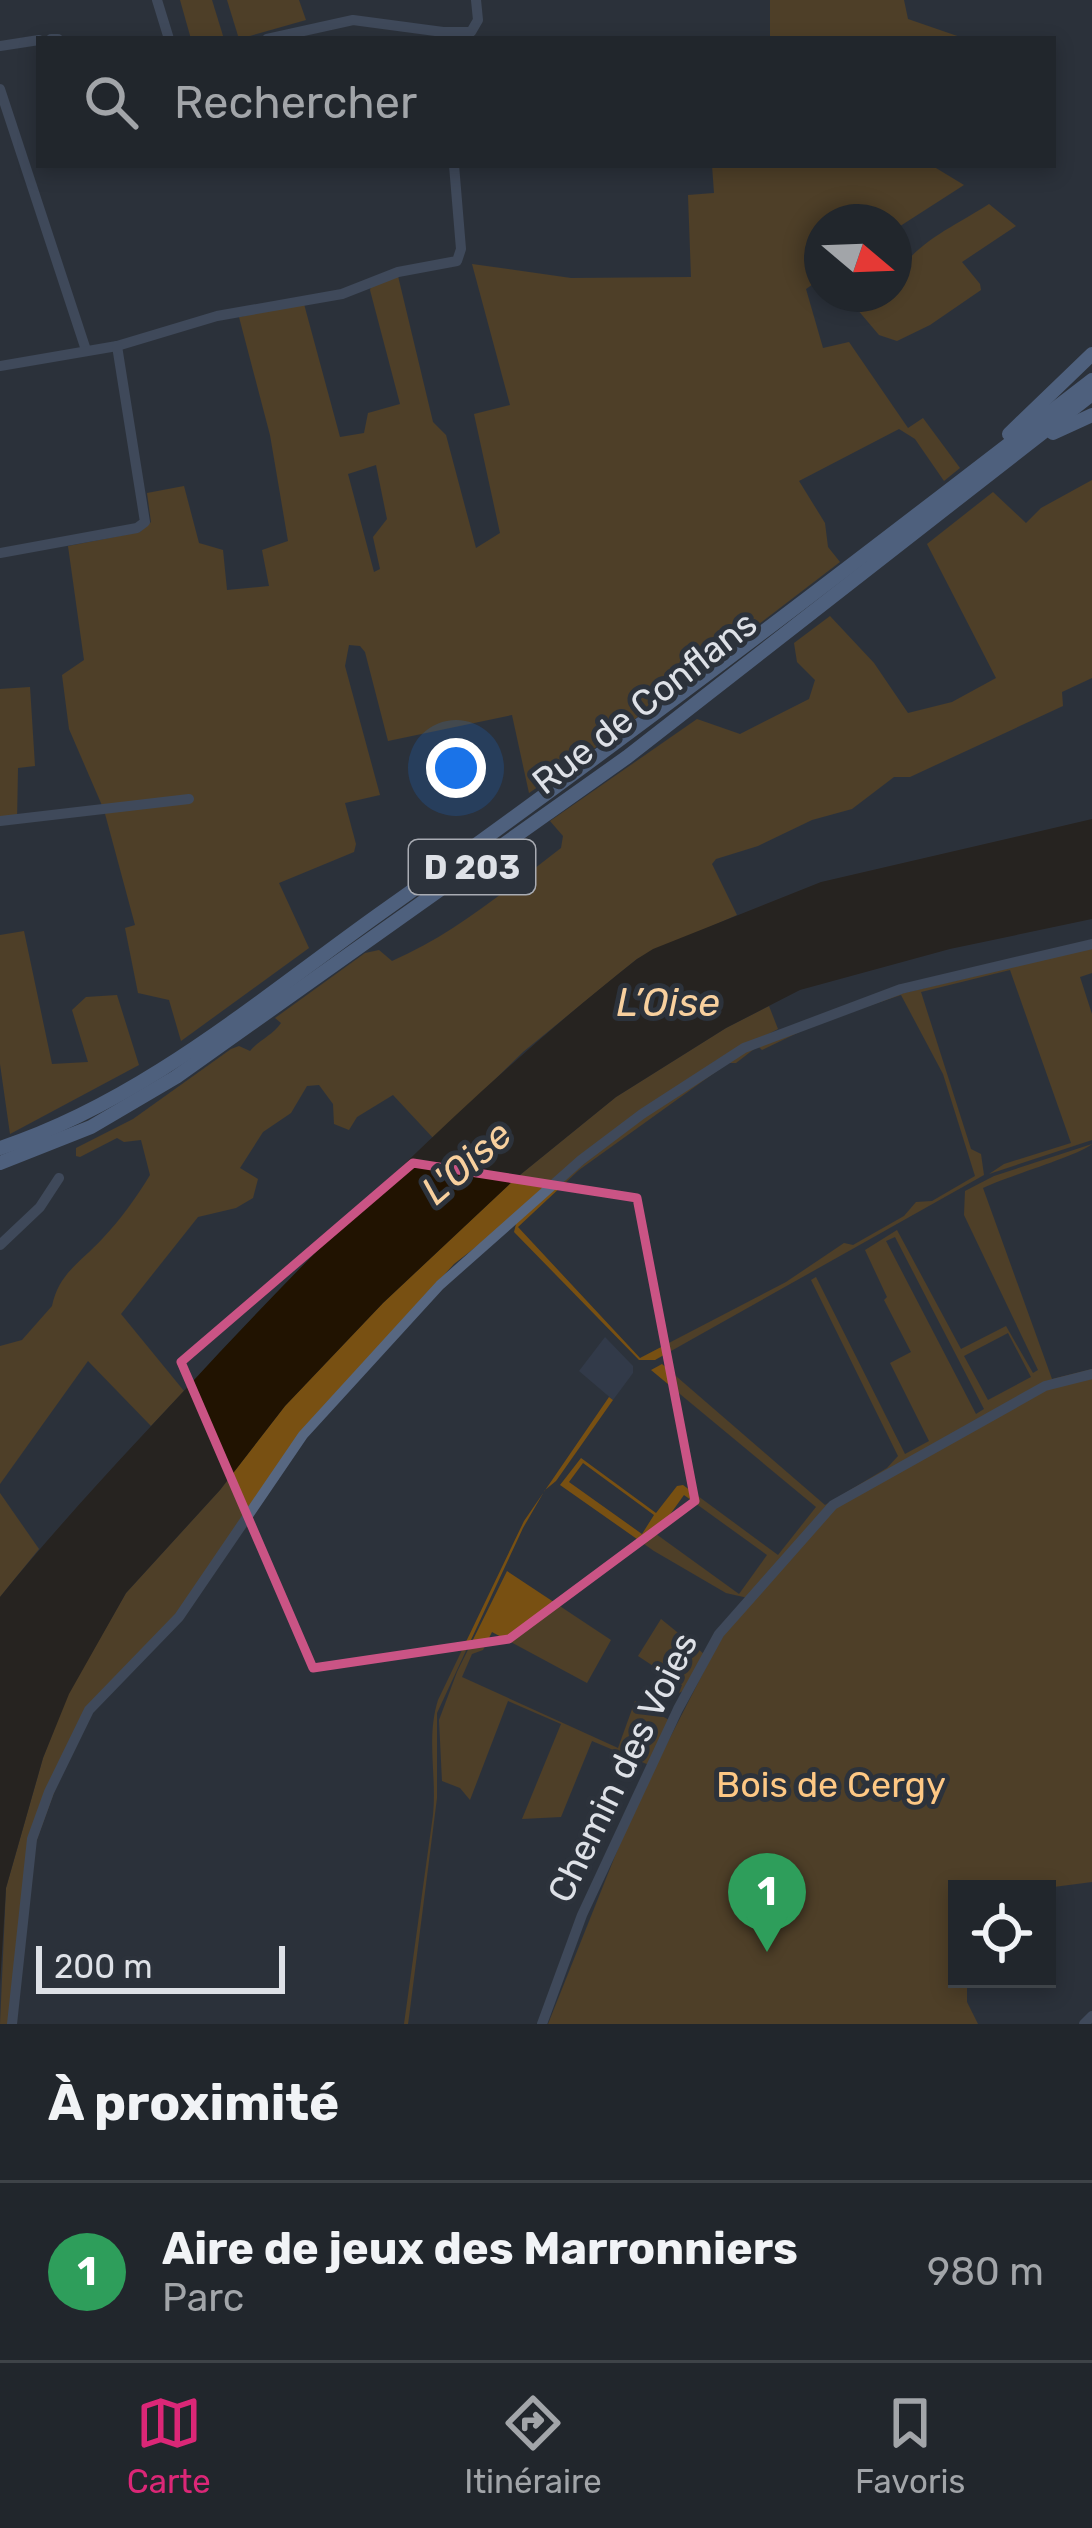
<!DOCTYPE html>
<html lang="fr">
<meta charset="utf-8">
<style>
:root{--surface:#21262c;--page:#2d3238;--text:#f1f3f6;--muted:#a2a5a9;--line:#3e4348;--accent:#db2777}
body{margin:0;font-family:Rubik,sans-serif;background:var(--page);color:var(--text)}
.controls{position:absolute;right:36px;bottom:36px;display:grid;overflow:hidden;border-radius:0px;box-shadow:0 6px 18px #0003}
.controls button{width:108px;height:108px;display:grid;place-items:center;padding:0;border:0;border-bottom:3px solid var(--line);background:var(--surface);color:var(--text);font:60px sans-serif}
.compass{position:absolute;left:804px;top:204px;width:108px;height:108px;border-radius:50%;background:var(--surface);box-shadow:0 6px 18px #0003;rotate:109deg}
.scale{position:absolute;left:36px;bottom:30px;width:249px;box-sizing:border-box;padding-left:12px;border:6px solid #dee1e7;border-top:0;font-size:33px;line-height:42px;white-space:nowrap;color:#dee1e7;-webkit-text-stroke:9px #2c323b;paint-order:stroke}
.you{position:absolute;left:456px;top:768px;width:42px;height:42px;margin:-30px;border:9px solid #fff;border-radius:50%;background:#1a73e8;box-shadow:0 0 0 18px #1a73e833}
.badge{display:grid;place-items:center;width:78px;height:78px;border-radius:50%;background:var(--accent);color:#fff;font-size:39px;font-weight:700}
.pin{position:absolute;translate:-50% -99px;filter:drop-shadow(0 3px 6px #0008)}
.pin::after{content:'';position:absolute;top:63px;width:42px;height:36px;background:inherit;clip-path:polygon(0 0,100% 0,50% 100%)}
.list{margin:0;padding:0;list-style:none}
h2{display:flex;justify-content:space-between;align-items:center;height:156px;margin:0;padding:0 48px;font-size:51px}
h2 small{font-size:39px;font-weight:400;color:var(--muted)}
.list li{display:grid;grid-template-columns:78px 1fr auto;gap:36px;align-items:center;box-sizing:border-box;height:180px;padding:0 48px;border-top:3px solid var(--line)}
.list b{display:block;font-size:45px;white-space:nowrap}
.list p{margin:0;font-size:39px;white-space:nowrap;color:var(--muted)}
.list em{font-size:39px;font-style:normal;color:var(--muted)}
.icon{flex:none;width:66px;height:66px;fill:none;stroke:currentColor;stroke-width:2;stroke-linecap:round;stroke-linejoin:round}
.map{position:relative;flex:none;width:1092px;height:2024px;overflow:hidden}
.search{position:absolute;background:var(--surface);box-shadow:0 6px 18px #0003;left:36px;right:36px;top:36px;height:132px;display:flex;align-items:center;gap:30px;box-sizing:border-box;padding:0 42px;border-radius:0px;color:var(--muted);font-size:45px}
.sheet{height:336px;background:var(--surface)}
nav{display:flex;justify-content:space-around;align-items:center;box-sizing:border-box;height:168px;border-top:3px solid var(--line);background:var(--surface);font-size:33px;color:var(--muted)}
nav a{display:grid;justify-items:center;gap:6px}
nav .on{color:var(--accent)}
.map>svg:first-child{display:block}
.built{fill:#323a49}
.green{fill:#785012;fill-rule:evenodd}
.water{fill:#211301}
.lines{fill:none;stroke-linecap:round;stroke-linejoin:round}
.minor{stroke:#576781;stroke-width:10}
.major{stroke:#799acf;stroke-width:14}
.marked{fill:none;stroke:#ca5485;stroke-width:9;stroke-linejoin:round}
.labels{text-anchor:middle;stroke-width:10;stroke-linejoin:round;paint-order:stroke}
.shield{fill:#2c323b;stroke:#a9acb3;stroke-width:3}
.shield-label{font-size:33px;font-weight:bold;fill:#dee1e7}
.street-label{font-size:36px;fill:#dee1e7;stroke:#2c323b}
.park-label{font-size:36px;fill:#fec884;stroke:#2c323b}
.water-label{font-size:39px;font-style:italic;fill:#f8d09e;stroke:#2c323b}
</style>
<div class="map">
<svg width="1092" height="2024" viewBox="0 0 1092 2024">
<rect width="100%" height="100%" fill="#2c323b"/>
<polygon class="built" points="605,1337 633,1366 633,1373 613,1400 579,1371"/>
<g class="green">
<polygon points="180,0 212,0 224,39 191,39"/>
<polygon points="227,0 299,0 306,20 239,39"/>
<polygon points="770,0 904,0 908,19 966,39 770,39"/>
<path d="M 712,165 L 931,165 L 964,185 L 894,230 L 894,222 L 822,222 L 822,278 L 806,289 L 823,348 L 849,342 L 908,428 L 923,418 L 960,468 L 944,481 L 915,439 L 899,429 L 799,481 L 825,523 L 828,547 L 840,562 L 614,735 L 529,793 L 512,715 L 388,741 L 365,652 L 360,646 L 349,645 L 345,666 L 380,795 L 345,803 L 356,844 L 354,852 L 279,883 L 309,948 L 181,1041 L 169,1000 L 138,993 L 125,928 L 135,925 L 104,810 L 69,729 L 62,675 L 84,660 L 68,546 L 140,532 L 151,522 L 147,493 L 184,486 L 199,543 L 223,550 L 227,590 L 269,586 L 262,550 L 288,541 L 270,435 L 239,317 L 304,304 L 340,437 L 364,433 L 368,413 L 400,404 L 370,290 L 372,284 L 398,276 L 433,422 L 446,435 L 476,548 L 500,533 L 474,414 L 510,405 L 472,264 L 571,278 L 691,277 L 688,195 L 714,193 ZM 376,465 L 387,519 L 373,537 L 380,569 L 374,572 L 348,474 Z"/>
<path d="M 989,204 L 1016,226 L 962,262 L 980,284 L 981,290 L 930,325 L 897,341 L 879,335 L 851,302 L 860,294 L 894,294 C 894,251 956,226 989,204 Z"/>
<path d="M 1092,480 L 1092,678 L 1062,692 L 1063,706 L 910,777 L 894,777 L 852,809 L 812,820 L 758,846 L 716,859 L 712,864 L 737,915 L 637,959 L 523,1052 L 434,1139 L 393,1095 L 357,1117 L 349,1130 L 334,1124 L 333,1104 L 319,1085 L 307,1086 L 291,1113 L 263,1132 L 240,1168 L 258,1179 L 253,1198 L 236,1208 L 198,1217 L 121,1314 L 184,1391 L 151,1426 L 88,1361 L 0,1484 L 0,1346 L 22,1340 L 52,1306 C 59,1273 80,1263 103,1238 C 120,1220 137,1197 150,1175 L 141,1140 L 124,1142 L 117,1138 L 80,1157 L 76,1156 L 76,1148 L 133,1119 L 231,1049 L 239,1046 L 250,1051 C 260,1039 272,1036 281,1023 L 275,1018 L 365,953 L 379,950 L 392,961 C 455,934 507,889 561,848 L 563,836 L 550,821 L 697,719 L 740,734 L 809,699 L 815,680 L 797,662 L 794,643 L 830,616 L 874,663 L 908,713 L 952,702 L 996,678 L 927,544 L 993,492 L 1026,523 L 1041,508 Z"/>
<polygon points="30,687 35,766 18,768 17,821 0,820 0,689"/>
<polygon points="24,931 52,1064 88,1062 72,1010 86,997 117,995 139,1065 10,1134 0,1064 0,935"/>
<path d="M 1092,948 L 1092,973 L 1080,977 L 1092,1014 L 1092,1140 L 989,1174 L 1004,1164 L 1071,1143 L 1010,970 L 921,992 L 971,1149 L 981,1154 L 984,1175 L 655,1360 L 639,1360 L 514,1232 L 517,1220 L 634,1122 L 738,1053 L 879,999 ZM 901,995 L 943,1074 L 975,1176 L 932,1201 L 916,1202 L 904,1216 L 853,1245 L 844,1243 L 786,1282 L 640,1358 L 518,1227 L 579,1170 L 728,1063 L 736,1063 L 758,1046 L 762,1050 L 818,1023 Z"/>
<polygon points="769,1006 778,1029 715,1061 454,1264 344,1385 177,1616 78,1727 24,1875 12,2024 0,2024 6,1888 43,1758 68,1694 126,1593 220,1490 285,1406 383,1303 515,1179 616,1097 726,1028"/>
<path d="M 1092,1144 C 1080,1155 1008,1176 983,1188 L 1052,1379 L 1092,1369 L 1092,1882 L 1038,1889 L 957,1889 L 957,1979 L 967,1979 L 967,2002 L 978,2024 L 548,2024 L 635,1806 L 720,1640 L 827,1505 L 748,1598 L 726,1593 L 654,1551 L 560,1485 L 581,1458 L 656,1513 L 677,1486 L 683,1485 L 778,1555 L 816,1507 L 651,1370 L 662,1364 L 825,1505 L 887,1468 L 898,1456 L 811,1280 L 816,1277 L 905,1454 L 929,1441 L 890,1363 L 911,1352 L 884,1300 L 887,1297 L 865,1250 L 897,1230 L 961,1349 L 1006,1326 L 1033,1373 L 1038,1370 L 964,1215 L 965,1191 L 994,1176 ZM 895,1237 L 984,1409 L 976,1414 L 886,1241 ZM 1008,1333 L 1031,1377 L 988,1400 L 964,1356 ZM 583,1463 L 654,1515 L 642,1534 L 569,1482 ZM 684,1495 L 767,1555 L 739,1594 L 656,1534 Z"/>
<path d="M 609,1397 L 613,1400 L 556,1481 L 545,1490 L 523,1528 L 437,1713 L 437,1798 L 409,2017 L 408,2024 L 404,2024 L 433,1815 C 437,1776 426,1738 438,1700 L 524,1521 Z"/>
<polygon points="0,1493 39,1549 0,1597"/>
<polygon points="507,1571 611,1640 587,1683 492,1632 483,1650 472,1654 462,1677 618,1748 635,1701 669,1720 649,1765 592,1741 561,1817 522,1819 561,1724 508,1701 470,1800 460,1788 442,1781 439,1720 457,1672"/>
<polygon points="661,1619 704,1654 685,1690 679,1693 682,1685 638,1656"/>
</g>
<path class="water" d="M 1092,819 L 1092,919 L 950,949 L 800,990 L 726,1028 L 616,1097 L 515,1179 L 383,1303 L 285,1406 L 220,1490 L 126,1593 L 69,1694 L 43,1758 L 6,1888 L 0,1985 L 0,1597 C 68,1513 145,1433 219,1353 C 350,1214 487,1077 637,959 L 653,949 L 821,882 Z"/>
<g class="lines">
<g class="minor">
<polyline points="157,0 169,39"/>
<polyline points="51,39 58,39"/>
<polyline points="267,39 353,20 443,32 471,32 478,20 476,0"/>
<polyline points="0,46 39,40"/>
<polyline points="0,89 86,350"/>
<polyline points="0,366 117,346 217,316 342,294 398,272 457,261 461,249 454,165"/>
<polyline points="0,553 137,528 145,522 117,346"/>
<polyline points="0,821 189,799"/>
<polyline points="0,1245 40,1207 59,1178"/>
<polyline points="12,2024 32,1839 49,1792 89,1710 179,1617 303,1435 440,1285 581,1160 642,1114 744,1048 901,989 1092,944"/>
<polyline points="542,2024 582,1915 678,1709 719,1634 833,1505 1045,1386 1092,1374"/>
<polyline points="1084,2024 1092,2016"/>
</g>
<g class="major">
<polyline points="1053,433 1092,415"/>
<polyline points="1009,434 1092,354"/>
<path d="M 0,1148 C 141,1102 259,1000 378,915 C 621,743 856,562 1092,380"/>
<polyline points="0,1163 91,1127 176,1077 627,757 1092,394"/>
</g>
</g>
<path d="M0 0H1092V2024H0ZM 413,1163 L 637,1198 L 695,1501 L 509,1639 L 313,1668 L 181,1362 Z" fill="#2c323b" fill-opacity=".55" fill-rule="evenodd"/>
<path class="marked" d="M 413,1163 L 637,1198 L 695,1501 L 509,1639 L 313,1668 L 181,1362 Z"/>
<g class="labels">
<rect class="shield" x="409" y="840" width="126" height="54" rx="9"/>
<g class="shield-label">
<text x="472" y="879">D 203</text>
</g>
<g class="street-label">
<text transform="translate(644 702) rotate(-38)" y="13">Rue de Conflans</text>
<text transform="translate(622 1767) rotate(-64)" y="13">Chemin des Voies</text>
</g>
<g class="park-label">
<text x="831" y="1797">Bois de Cergy</text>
</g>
<g class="water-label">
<text x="668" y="1016">L’Oise</text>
<text transform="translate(466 1162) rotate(-41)" y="14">L'Oise</text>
</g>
</g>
</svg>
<div class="controls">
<button><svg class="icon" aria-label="locate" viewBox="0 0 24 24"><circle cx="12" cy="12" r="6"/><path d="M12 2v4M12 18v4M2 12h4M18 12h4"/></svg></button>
</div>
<svg class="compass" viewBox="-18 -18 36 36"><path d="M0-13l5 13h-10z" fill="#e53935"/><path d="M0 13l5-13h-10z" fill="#a2a5a9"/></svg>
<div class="scale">200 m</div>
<div class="you"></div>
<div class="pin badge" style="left:767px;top:1952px;background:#2e9e5b">1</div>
<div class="search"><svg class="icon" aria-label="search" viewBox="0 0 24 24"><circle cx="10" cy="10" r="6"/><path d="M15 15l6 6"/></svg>Rechercher</div>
</div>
<section class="sheet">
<h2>À proximité<small></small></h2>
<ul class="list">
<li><span class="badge" style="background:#2e9e5b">1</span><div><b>Aire de jeux des Marronniers</b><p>Parc</p></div><em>980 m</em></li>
</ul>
</section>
<nav>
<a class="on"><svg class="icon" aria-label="map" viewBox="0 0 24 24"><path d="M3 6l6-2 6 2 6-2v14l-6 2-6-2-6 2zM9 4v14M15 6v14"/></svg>Carte</a>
<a><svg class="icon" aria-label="directions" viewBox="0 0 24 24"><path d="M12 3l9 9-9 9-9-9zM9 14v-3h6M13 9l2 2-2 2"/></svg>Itinéraire</a>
<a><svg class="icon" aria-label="saved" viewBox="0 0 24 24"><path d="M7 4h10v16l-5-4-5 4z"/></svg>Favoris</a>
</nav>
